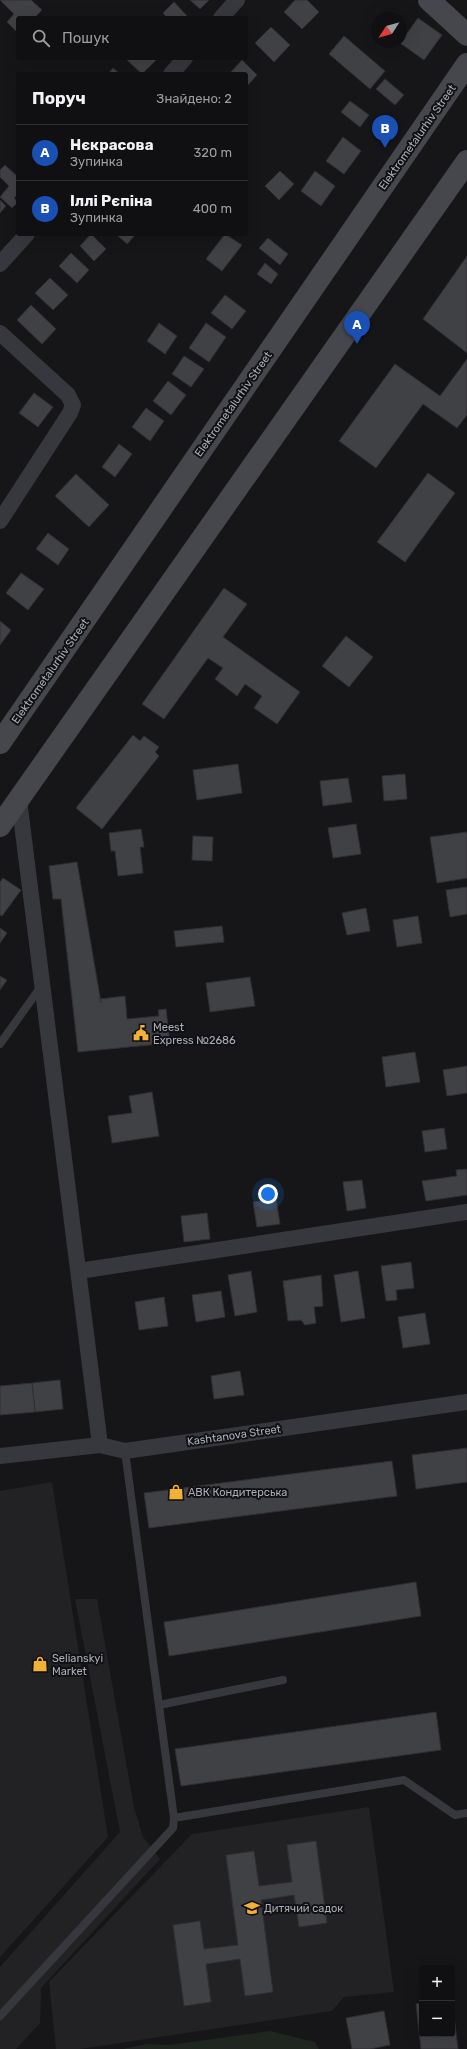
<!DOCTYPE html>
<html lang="uk">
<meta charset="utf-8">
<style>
:root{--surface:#101012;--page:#19191b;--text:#f1f3f6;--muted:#9c9d9f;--line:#303032;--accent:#f2b134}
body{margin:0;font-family:Rubik,sans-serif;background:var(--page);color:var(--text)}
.controls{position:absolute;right:12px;bottom:12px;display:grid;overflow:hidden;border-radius:4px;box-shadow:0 4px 16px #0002}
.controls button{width:36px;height:36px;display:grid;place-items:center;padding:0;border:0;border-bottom:1px solid var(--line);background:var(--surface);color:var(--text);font:20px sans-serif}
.compass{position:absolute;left:371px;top:12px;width:36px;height:36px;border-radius:50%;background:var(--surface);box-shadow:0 4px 16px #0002;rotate:234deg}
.you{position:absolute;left:268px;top:1194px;width:14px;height:14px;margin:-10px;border:3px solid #fff;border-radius:50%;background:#1a73e8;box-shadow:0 0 0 6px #1a73e833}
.badge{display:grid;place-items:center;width:26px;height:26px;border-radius:50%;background:var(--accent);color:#fff;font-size:13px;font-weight:700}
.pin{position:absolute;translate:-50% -33px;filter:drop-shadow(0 1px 2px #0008)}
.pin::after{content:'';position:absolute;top:21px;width:14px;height:12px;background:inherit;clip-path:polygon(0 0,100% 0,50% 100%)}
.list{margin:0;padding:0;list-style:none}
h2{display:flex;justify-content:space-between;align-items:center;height:52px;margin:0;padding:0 16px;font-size:17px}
h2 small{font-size:13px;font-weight:400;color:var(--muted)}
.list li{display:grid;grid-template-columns:26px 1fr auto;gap:12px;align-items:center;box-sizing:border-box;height:56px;padding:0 16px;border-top:1px solid var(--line)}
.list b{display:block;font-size:15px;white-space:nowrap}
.list p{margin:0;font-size:13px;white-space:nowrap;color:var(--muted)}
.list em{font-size:13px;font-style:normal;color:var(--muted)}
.icon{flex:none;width:22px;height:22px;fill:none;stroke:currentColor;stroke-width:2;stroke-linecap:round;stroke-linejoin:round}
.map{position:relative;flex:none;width:467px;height:2049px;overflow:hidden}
.search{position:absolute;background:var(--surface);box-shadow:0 4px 16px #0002;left:16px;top:16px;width:232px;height:44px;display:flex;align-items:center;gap:10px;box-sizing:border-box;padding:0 14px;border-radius:4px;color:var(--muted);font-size:15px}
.panel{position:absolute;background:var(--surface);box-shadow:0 4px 16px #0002;left:16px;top:72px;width:232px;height:164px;border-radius:4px}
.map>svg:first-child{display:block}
.built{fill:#222225}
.green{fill:#1e261f}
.building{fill:#404145;stroke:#303034}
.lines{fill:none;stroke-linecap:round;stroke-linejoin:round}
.lane{stroke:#37383d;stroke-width:8}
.street{stroke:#37383d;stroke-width:16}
.secondary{stroke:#45474d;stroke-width:22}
.labels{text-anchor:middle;stroke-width:4;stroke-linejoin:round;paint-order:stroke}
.street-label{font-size:11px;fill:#a8adb8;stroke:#111113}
.poi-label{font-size:11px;fill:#a8adb8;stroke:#111113;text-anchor:start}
</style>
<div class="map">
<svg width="467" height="2049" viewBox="0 0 467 2049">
<rect width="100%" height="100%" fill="#161618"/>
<g class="built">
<polygon points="52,1482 108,1837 0,1957 0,1491"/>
<polygon points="75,1599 97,1599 134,1807 143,1837 160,1859 41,1988 40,2023 16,2049 0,2049 0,1967 120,1832"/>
<polygon points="369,1807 394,1992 344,1997 332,2011 80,2049 56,2049 49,1982 192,1834"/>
</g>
<polygon class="green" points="270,2031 315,2042 319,2049 123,2049 147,2044 169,2045"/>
<g class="building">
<polygon points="0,0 31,0 42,10 34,18 18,18 18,33 7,22 14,14"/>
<polygon points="190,0 209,0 200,9"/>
<polygon points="295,0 307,0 319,12 302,29 284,12"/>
<polygon points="174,2 189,18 167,18 163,13"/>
<polygon points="418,18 442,35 424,60 400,43"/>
<polygon points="271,27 290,45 274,62 255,43"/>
<polygon points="344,36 385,71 370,89 329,54"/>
<polygon points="125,58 158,58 142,74"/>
<polygon points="242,60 257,75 246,87 246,74 229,74"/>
<polygon points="113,68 120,74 108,74"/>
<polygon points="385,79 404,95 395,105 376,89"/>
<polygon points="350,101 369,115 360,127 341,112"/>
<polygon points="343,137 361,151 344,174 326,161"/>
<polygon points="5,165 18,177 18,194 14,198 18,202 12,208 0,197 9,186 0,177 0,170"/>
<polygon points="280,171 294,184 279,200 265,186"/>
<polygon points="315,171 335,186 321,206 301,191"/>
<polygon points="0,200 6,206 0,213"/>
<polygon points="91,234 106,249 94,261 80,246"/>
<polygon points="116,234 136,234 127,244"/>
<polygon points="225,234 242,245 222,271 206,259"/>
<polygon points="268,238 288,254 280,265 259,248"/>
<polygon points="71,253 89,270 77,283 59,266"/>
<polygon points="467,256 467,353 423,319"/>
<polygon points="265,263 278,274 271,284 257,274"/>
<polygon points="50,278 68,295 53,310 35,293"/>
<polygon points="225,295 246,311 232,329 211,313"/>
<polygon points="31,305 56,329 42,344 17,320"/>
<polygon points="159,323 177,336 165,354 147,341"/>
<polygon points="206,323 226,337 209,362 189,348"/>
<polygon points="184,356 204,369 191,387 172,374"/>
<polygon points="467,359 467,415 457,428 423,404 376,468 339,441 395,364 440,396"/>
<polygon points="168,381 186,395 171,415 153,401"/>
<polygon points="34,393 53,407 38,427 19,413"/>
<polygon points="146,408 164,421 150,441 132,427"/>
<polygon points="119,444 132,454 115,477 102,467"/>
<polygon points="428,473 455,493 405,562 377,542"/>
<polygon points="76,474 109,505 89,527 55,496"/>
<polygon points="48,533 69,549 58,565 36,549"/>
<polygon points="21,573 44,589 28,610 6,593"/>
<polygon points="224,588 247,604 223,637 300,692 277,724 254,708 262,696 245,684 237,696 215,679 223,668 208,658 164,719 142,704"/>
<polygon points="0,621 11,630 0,645"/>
<polygon points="346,636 373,657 349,687 322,666"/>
<polygon points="133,735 140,741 144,736 159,747 155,752 159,756 102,829 76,808"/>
<polygon points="238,764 242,793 197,800 193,770"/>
<polygon points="405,774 407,799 384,801 382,776"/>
<polygon points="348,778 352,802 323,806 320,781"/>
<polygon points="356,824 361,854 333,858 328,828"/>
<polygon points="141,829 144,847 140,847 143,873 118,876 115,851 111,851 109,833"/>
<polygon points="467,832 467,878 437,883 430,837"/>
<polygon points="193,836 213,837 212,861 192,860"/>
<polygon points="77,862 101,1003 100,999 125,996 127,1019 159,1016 158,1010 166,1009 170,1043 78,1052 61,899 53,899 49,866"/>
<polygon points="3,878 21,890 2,916 0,915 0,882"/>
<polygon points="467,887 467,914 450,917 446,890"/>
<polygon points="366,908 370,931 347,935 342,913"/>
<polygon points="418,916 422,943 397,947 393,920"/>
<polygon points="222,926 224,942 176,947 174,931"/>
<polygon points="0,928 7,933 0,943"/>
<polygon points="0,976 7,980 0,990"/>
<polygon points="250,977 255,1006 210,1012 206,983"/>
<polygon points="415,1052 420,1082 386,1087 382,1057"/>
<polygon points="467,1066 467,1093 447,1096 443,1070"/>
<polygon points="152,1092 159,1136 112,1143 108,1116 132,1113 129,1096"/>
<polygon points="444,1128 447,1149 425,1152 422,1131"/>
<polygon points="467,1169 467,1195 426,1201 422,1181 457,1176 456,1170"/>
<polygon points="362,1180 366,1208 347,1211 343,1182"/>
<polygon points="276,1199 280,1224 257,1227 253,1202"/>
<polygon points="207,1213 210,1239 184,1242 181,1216"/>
<polygon points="411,1262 414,1288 396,1290 397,1300 386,1301 381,1266"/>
<polygon points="251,1271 257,1312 235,1316 228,1275"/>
<polygon points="358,1271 365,1318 341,1322 334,1275"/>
<polygon points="321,1275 323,1306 314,1307 316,1323 305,1325 301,1320 288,1321 283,1281"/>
<polygon points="221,1291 225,1317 196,1322 192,1295"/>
<polygon points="164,1297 168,1326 139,1330 135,1302"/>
<polygon points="425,1313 430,1344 403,1348 398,1317"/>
<polygon points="240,1371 244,1395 214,1399 211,1376"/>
<polygon points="60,1380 63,1409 35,1412 32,1383"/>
<polygon points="32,1383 35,1412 0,1415 0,1386"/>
<polygon points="467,1448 467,1482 416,1489 412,1455"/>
<polygon points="392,1461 397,1496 149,1528 144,1493"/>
<polygon points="416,1582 421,1616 169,1656 164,1622"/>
<polygon points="436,1712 441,1750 181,1786 175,1749"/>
<polygon points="316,1841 327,1923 299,1927 294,1895 261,1900 273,1992 245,1996 240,1959 206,1964 211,2002 184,2006 173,1925 200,1921 204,1949 238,1945 226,1855 254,1851 259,1886 292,1882 287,1845"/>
<polygon points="452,2000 458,2049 421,2049 416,2004 422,2003 422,2034 452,2034"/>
<polygon points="384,2011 390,2045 370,2049 352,2049 346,2018"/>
</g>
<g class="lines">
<g class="lane">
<polyline points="0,1044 42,985"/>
<polyline points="159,1705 283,1680"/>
<polyline points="174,1818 404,1780 455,1815 467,1813"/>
<polyline points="0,2016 173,1828 174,1818 125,1451"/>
</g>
<g class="street">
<polyline points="221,18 237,0"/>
<polyline points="171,74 185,58"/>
<polyline points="0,264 27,234"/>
<polyline points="0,333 68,395 73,405 70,413 0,521"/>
<polyline points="19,800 100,1445"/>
<polyline points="79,1271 467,1212"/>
<polyline points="0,1456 100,1445 125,1451 467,1402"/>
</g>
<g class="secondary">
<polyline points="429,0 467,35"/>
<polyline points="0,743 467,64"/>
<polyline points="0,826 467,161"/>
</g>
</g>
<defs>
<symbol id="civic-bare" viewBox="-9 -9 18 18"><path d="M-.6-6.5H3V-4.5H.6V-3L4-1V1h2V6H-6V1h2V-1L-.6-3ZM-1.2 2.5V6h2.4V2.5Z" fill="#f2b134" stroke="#111113" stroke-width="2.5" paint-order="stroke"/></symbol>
<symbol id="shop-bare" viewBox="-9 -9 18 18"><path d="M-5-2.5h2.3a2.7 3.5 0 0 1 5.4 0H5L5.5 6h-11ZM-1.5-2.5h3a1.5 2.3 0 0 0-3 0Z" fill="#f2b134" stroke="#111113" stroke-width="2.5" paint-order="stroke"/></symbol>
<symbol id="school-bare" viewBox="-9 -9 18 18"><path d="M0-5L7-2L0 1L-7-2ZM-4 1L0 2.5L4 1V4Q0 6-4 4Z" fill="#f2b134" stroke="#111113" stroke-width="2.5" paint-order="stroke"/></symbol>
</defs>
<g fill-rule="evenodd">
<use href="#civic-bare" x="130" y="1022" width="22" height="22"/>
<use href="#shop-bare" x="165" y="1481" width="22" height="22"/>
<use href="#shop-bare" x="29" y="1653" width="22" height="22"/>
<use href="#school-bare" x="241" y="1897" width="22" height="22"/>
</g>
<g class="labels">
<g class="street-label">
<text transform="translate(417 137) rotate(-55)" y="4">Elektrometalurhiv Street</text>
<text transform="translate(233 404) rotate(-55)" y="4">Elektrometalurhiv Street</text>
<text transform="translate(50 671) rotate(-55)" y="4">Elektrometalurhiv Street</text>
<text transform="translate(234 1435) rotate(-8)" y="4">Kashtanova Street</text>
</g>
<g class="poi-label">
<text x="153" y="1031">Meest<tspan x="153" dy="13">Express №2686</tspan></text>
<text x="188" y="1496">АВК Кондитерська</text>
<text x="52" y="1662">Selianskyi<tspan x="52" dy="13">Market</tspan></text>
<text x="264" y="1912">Дитячий садок</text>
</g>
</g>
</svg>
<div class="controls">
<button>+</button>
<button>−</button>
</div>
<svg class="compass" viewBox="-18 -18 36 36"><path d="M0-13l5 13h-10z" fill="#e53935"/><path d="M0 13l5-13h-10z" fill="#9c9d9f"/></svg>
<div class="you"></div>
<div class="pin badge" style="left:357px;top:344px;background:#1a4fb4">A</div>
<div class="pin badge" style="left:385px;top:148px;background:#1a4fb4">B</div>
<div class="search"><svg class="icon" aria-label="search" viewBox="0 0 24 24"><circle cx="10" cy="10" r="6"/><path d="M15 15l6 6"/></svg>Пошук</div>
<section class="panel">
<h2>Поруч<small>Знайдено: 2</small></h2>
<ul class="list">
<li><span class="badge" style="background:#1a4fb4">A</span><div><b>Нєкрасова</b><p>Зупинка</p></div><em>320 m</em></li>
<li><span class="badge" style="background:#1a4fb4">B</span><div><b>Іллі Рєпіна</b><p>Зупинка</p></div><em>400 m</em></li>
</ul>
</section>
</div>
